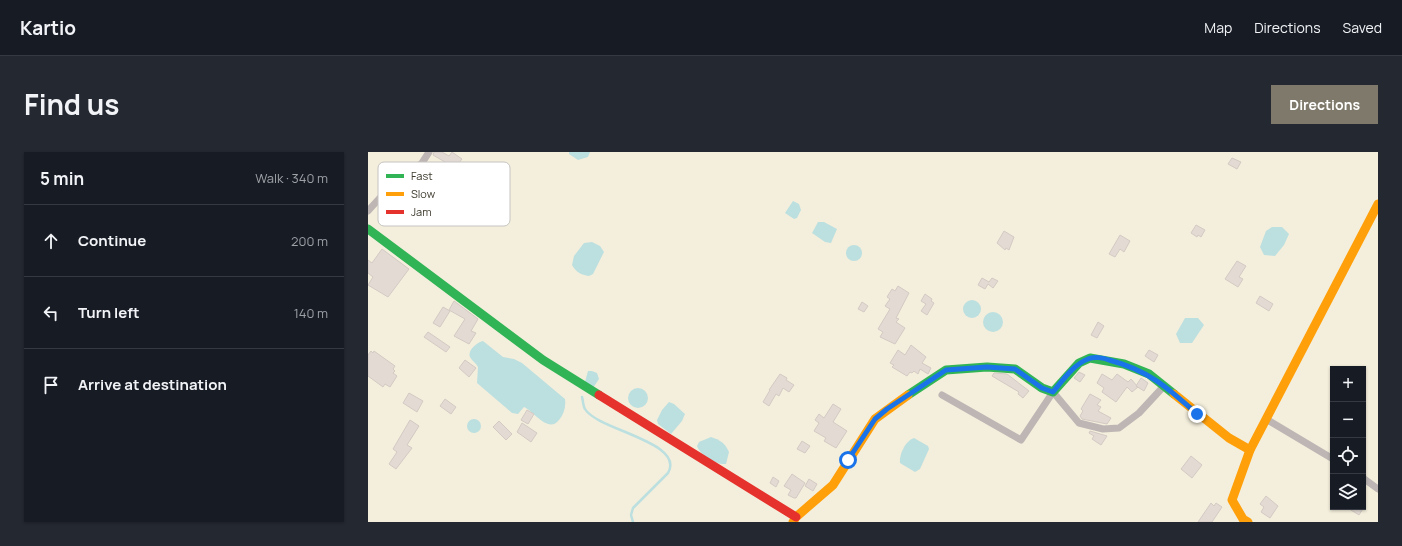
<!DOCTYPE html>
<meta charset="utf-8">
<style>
:root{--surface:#171b24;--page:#242831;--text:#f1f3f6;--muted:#9ea1a6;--line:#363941;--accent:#7e796a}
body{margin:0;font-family:Manrope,sans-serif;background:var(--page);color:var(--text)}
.controls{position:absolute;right:12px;bottom:12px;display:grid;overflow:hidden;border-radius:0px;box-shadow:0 1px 3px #0004}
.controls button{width:36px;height:36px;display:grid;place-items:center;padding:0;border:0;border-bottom:1px solid var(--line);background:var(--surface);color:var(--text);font:20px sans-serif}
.stop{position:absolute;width:12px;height:12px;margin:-9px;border:3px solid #1a73e8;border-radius:50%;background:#fff}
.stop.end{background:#1a73e8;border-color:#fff;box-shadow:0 1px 4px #0008}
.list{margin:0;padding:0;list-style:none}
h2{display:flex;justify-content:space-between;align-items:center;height:52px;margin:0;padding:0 16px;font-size:17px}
h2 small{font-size:13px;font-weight:400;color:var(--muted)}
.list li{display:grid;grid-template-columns:26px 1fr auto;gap:12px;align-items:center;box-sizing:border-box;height:72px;padding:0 16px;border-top:1px solid var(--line)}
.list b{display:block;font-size:15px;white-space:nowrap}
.list em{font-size:13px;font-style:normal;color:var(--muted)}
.icon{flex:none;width:22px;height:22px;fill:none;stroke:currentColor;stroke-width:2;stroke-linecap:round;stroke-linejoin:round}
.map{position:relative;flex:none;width:1010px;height:370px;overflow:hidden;border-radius:0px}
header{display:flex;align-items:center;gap:24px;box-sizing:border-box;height:56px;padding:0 20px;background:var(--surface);border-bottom:1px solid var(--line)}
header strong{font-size:19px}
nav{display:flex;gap:22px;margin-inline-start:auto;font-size:14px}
.intro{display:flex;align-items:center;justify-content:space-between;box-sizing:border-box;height:96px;padding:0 24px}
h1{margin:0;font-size:28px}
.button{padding:10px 18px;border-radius:0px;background:var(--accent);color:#fff;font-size:14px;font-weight:700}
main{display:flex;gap:24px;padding:0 24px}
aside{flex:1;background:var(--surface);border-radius:0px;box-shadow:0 1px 3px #0004}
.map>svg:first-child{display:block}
.water{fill:#bcdfe0}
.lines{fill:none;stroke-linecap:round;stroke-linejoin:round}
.stream{stroke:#bcdfe0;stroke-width:2.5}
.building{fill:#e3dad4;stroke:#d3cac4}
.street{stroke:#bdb6b4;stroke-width:7}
.fast{stroke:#30b455;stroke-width:9}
.slow{stroke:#ff9f0a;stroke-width:9}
.jam{stroke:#e5322d;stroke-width:9}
.route{stroke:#1a73e8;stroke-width:5}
.key{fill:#fff;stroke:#c5c4c0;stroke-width:1}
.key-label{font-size:11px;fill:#3e3a2d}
</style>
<header>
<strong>Kartio</strong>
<nav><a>Map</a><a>Directions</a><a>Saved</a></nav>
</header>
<div class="intro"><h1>Find us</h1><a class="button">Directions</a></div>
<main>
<aside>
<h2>5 min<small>Walk · 340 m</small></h2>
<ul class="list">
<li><svg class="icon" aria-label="ahead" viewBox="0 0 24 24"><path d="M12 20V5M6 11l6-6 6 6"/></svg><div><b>Continue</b></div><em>200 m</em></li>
<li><svg class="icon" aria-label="left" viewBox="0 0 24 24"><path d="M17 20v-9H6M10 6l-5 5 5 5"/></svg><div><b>Turn left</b></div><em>140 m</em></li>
<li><svg class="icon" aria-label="arrive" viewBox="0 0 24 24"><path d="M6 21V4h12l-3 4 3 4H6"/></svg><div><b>Arrive at destination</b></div></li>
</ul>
</aside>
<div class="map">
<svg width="1010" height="370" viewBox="0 0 1010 370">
<rect width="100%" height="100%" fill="#f4efdc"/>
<g class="water">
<polygon points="201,0 222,0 220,5 210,8 201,2"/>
<polygon points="425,49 431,52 433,58 429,66 426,67 417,61"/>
<polygon points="450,70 456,70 469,77 463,91 457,90 444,81"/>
<polygon points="904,75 914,75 921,82 916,93 907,104 896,103 892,95 898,79"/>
<path d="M 224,90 L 232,94 L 236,100 L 225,122 L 221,124 C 213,123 208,120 204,113 L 206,104 L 216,91 Z"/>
<circle cx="486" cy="101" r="8"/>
<circle cx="604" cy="157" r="9"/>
<circle cx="625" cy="170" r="10"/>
<polygon points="817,166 830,166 836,173 824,191 812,191 808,182"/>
<path d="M 115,189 L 135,205 L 146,207 L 154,211 L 197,247 C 198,255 196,262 191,268 C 180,282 166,259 156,255 L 150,262 L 144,261 L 109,231 L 110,215 C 108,211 104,209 102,205 C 99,198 110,190 115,189 Z"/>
<polygon points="220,219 224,219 229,221 231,227 225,236 217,230"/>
<circle cx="270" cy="246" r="10"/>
<polygon points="301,250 306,252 317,262 314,269 303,282 290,272 289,268 294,258"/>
<circle cx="106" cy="274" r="7"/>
<path d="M 343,285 C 352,288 357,291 361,300 L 358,312 C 348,313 332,303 329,294 L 331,290 Z"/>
<path d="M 546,286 L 560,294 L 561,297 L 552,317 L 547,320 L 532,311 C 531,303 537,289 546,286 Z"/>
</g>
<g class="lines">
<path class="stream" d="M 214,245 C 215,248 215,254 217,257 C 229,278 318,290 300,321 L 265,356 L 263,363 L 265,370"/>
</g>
<g class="building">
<polygon points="66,0 74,0 81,4 84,0 94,7 89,13 108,23 104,31 85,20 82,24 72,17 77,10 65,3"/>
<polygon points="864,6 873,10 869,17 860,12"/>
<polygon points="828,73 837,78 833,85 830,83 829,85 823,81"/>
<polygon points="636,79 646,85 641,98 638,96 637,98 629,91"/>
<polygon points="752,83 762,89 756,100 752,97 747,105 741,102"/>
<polygon points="14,97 41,117 20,145 0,133 5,125 0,121 0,108 4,111"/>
<polygon points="869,109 878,114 871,125 875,127 870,135 857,127"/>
<polygon points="614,126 621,130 624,126 630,129 625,136 620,132 617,137 610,133"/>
<polygon points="530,134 541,141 528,166 531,167 528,170 537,176 527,192 512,185 515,180 510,177 522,157 517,154 522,147 519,145 524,137 527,139"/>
<polygon points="557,142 564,147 563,149 566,151 559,163 553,159 558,152 553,149"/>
<polygon points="892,144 905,152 901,159 888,151"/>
<polygon points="86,149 110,167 103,179 108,181 101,192 86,184 97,167 81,158"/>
<polygon points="494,150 500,154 496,160 490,157"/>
<polygon points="75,155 82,159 72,175 65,171"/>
<polygon points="730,170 736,174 729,186 723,183"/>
<polygon points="60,180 82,195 78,200 56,185"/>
<polygon points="543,193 558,205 554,211 563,216 560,222 552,217 550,222 546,219 544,221 542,220 539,224 524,215 526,213 522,211 530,198 537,203"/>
<polygon points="781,198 790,203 786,210 777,204"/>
<polygon points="3,199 5,201 6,199 27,214 25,217 27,219 25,221 29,224 22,235 17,232 15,235 0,224 0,203"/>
<polygon points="97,208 108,216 101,225 91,216"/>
<polygon points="711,220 717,223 712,230 706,226"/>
<polygon points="626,221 639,222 661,239 655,246 650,242 651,240 624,224"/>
<polygon points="412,222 419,226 418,228 426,233 421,240 415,236 411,244 408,242 401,254 395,250 402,238 401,238"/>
<polygon points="734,222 744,228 749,222 760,230 763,227 770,235 764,240 759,235 748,250 734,240 736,236 729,231"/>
<polygon points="773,226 780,231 776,239 768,234"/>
<polygon points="41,241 55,249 49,260 35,251"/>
<polygon points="722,242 733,248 729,253 733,255 730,259 743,266 739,272 714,267 712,264 715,259 713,257"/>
<polygon points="77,247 88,255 83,262 72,254"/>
<polygon points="465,252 473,257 465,270 479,279 468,296 456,289 458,286 446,279 451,271 447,268 451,262 456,266"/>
<polygon points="159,258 166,262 160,272 153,268"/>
<polygon points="42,268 51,274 39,293 44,296 28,317 21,312 29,300 25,297"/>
<polygon points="131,269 144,282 138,288 125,275"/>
<polygon points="154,271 169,281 163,290 149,280"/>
<polygon points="722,279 739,284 733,293 724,287 726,284 721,281"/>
<polygon points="434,289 442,294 437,301 429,297"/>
<polygon points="823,304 834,313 824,326 813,317"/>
<polygon points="424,322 437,331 428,346 426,346 420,343 423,338 416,334"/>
<polygon points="405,325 411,329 408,335 402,331"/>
<polygon points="441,327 449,332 445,339 437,334"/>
<polygon points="898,344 910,354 902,366 893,360 896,355 892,352"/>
<polygon points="843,351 846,354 848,351 854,355 844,370 830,370"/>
<polygon points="978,355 996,355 991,363"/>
</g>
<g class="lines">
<g class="street">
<polyline points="0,59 20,37 54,11 61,0"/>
<polyline points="574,243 653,288 685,240 711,271 735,277 751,276 771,261 796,234"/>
<polyline points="898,267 965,307"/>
<polyline points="995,326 1010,337"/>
</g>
<g class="fast">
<polyline points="0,77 175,208 231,243"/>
<polyline points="540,243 578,218 619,215 647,217 674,236 685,240 711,211 722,206 756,212 781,222 806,242"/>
</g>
<g class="slow">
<polyline points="806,242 861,286 882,298"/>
<polyline points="425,370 428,365 465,333 507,267 540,243"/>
<polyline points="880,370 875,367 864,348 882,298 1010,52"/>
</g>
<polyline class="jam" points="231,243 428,365"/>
</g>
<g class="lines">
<path class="route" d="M 480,308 L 507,267 L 519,257 L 578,218 L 619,215 L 647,217 L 674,236 L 685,240 C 695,228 705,213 720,207 C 726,204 736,206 741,208 C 780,218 800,236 829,262"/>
</g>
<rect x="10" y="10" width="132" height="64" rx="6" class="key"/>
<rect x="18" y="22" width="18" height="4" fill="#30b455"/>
<rect x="18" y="40" width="18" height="4" fill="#ff9f0a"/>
<rect x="18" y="58" width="18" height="4" fill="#e5322d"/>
<g class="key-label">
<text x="43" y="28">Fast</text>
<text x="43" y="46">Slow</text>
<text x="43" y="64">Jam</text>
</g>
</svg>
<div class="controls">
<button>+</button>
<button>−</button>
<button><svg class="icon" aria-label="locate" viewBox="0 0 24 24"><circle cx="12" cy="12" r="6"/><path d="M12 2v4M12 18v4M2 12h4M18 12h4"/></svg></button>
<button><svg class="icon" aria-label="layers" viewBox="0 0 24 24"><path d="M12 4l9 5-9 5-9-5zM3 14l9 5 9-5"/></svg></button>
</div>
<div class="stop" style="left:480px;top:308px"></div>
<div class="stop end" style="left:829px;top:262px"></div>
</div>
</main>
